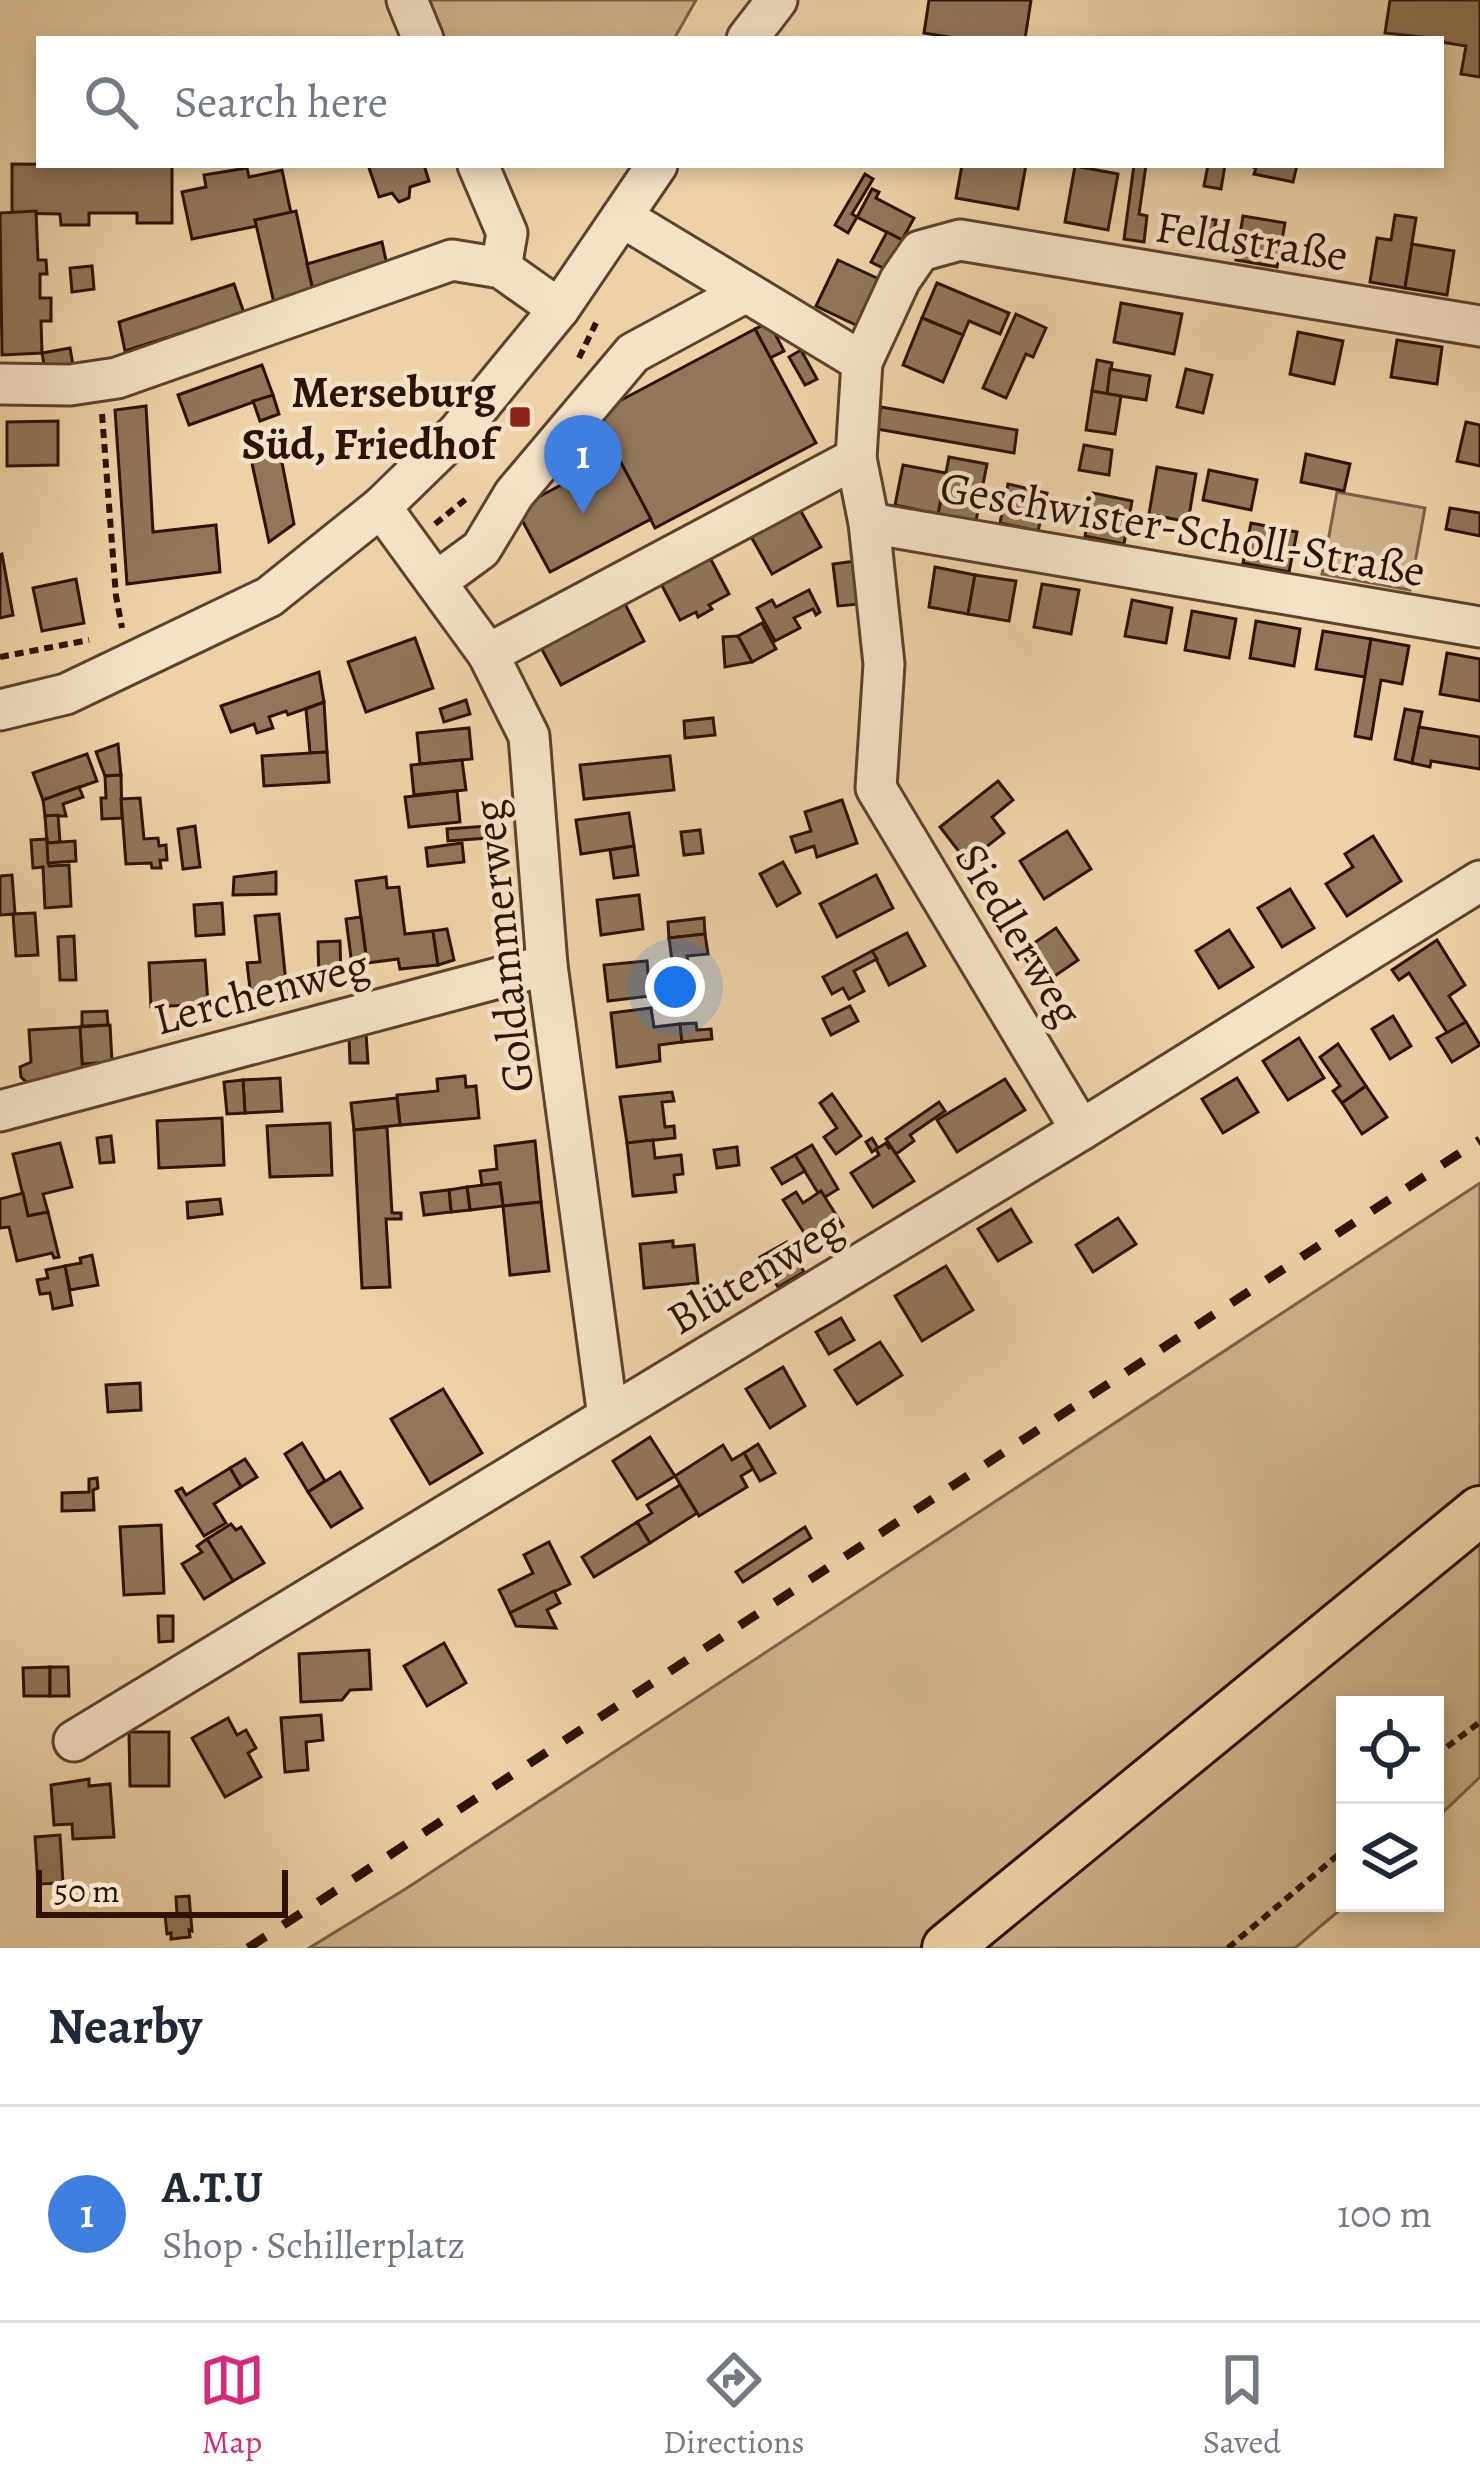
<!DOCTYPE html>
<meta charset="utf-8">
<style>
:root{--surface:#fff;--page:#f2f2f3;--text:#1f2937;--muted:#747a83;--line:#e0e1e3;--accent:#db2777}
body{margin:0;font-family:Alegreya,serif;background:var(--page);color:var(--text)}
.controls{position:absolute;right:36px;bottom:36px;display:grid;overflow:hidden;border-radius:0px;box-shadow:0 6px 18px #0003}
.controls button{width:108px;height:108px;display:grid;place-items:center;padding:0;border:0;border-bottom:3px solid var(--line);background:var(--surface);color:var(--text);font:60px sans-serif}
.scale{position:absolute;left:36px;bottom:30px;width:252px;box-sizing:border-box;padding-left:12px;border:6px solid #2c1304;border-top:0;font-size:33px;line-height:42px;white-space:nowrap;color:#2c1304;-webkit-text-stroke:9px #f4e2c6;paint-order:stroke}
.you{position:absolute;left:675px;top:987px;width:42px;height:42px;margin:-30px;border:9px solid #fff;border-radius:50%;background:#1a73e8;box-shadow:0 0 0 18px #1a73e833}
.badge{display:grid;place-items:center;width:78px;height:78px;border-radius:50%;background:var(--accent);color:#fff;font-size:39px;font-weight:700}
.pin{position:absolute;translate:-50% -99px;filter:drop-shadow(0 3px 6px #0008)}
.pin::after{content:'';position:absolute;top:63px;width:42px;height:36px;background:inherit;clip-path:polygon(0 0,100% 0,50% 100%)}
.list{margin:0;padding:0;list-style:none}
h2{display:flex;justify-content:space-between;align-items:center;height:156px;margin:0;padding:0 48px;font-size:51px}
h2 small{font-size:39px;font-weight:400;color:var(--muted)}
.list li{display:grid;grid-template-columns:78px 1fr auto;gap:36px;align-items:center;box-sizing:border-box;height:216px;padding:0 48px;border-top:3px solid var(--line)}
.list b{display:block;font-size:45px;white-space:nowrap}
.list p{margin:0;font-size:39px;white-space:nowrap;color:var(--muted)}
.list em{font-size:39px;font-style:normal;color:var(--muted)}
.icon{flex:none;width:66px;height:66px;fill:none;stroke:currentColor;stroke-width:2;stroke-linecap:round;stroke-linejoin:round}
.map{position:relative;flex:none;width:1480px;height:1948px;overflow:hidden}
.search{position:absolute;background:var(--surface);box-shadow:0 6px 18px #0003;left:36px;right:36px;top:36px;height:132px;display:flex;align-items:center;gap:30px;box-sizing:border-box;padding:0 42px;border-radius:0px;color:var(--muted);font-size:45px}
.sheet{height:372px;background:var(--surface)}
nav{display:flex;justify-content:space-around;align-items:center;box-sizing:border-box;height:168px;border-top:3px solid var(--line);background:var(--surface);font-size:33px;color:var(--muted)}
nav a{display:grid;justify-items:center;gap:6px}
nav .on{color:var(--accent)}
.map>svg:first-child{display:block}
.green{fill:#cdb28b;stroke:#7c6248;stroke-width:3}
.building{fill:#917659;stroke:#2c1304;stroke-width:3}
.lines{fill:none;stroke-linecap:round;stroke-linejoin:round}
.minor-casing{stroke:#5c432d;stroke-width:45}
.major-casing{stroke:#2c1304;stroke-width:54}
.path{stroke:#2c1304;stroke-width:6;stroke-dasharray:9 6;stroke-linecap:butt}
.minor{stroke:#f4e2c6;stroke-width:39}
.major{stroke:#eed2a7;stroke-width:48}
.rail{stroke:#2c1304;stroke-width:9;stroke-dasharray:21 21;stroke-linecap:butt}
.poi-dot{fill:#8f2418;stroke:#f4e2c6;stroke-width:4.5}
.labels{text-anchor:middle;stroke-width:9;stroke-linejoin:round;paint-order:stroke}
.street-label{font-size:45px;fill:#2c1304;stroke:#f4e2c6}
.poi-label{font-size:45px;font-weight:bold;fill:#2c1304;stroke:#f4e2c6;text-anchor:end}
</style>
<div class="map">
<svg width="1480" height="1948" viewBox="0 0 1480 1948">
<rect width="100%" height="100%" fill="#eed2a7"/>
<filter id="stains"><feTurbulence type="fractalNoise" baseFrequency=".00167" numOctaves="4"/><feColorMatrix values="0 0 0 0 .2 0 0 0 0 .09 0 0 0 0 .02 0 0 0 .5 -.17"/></filter>
<radialGradient id="worn" r=".72"><stop offset=".6" stop-color="#630" stop-opacity="0"/><stop offset="1" stop-color="#630" stop-opacity=".3"/></radialGradient>
<g class="green">
<polygon points="420,0 696,0 674,39 436,39"/>
<polygon points="1337,492 1425,508 1410,590 1322,574"/>
<polygon points="1480,1183 1480,1777 1435,1820 1435,1705 1345,1705 1345,1903 1348,1903 1295,1948 309,1948 407,1888"/>
</g>
<g class="building">
<polygon points="929,0 1031,0 1025,39 961,39 924,33"/>
<polygon points="1390,0 1480,0 1480,77 1461,74 1466,46 1441,42 1441,39 1385,33"/>
<polygon points="12,164 172,165 172,223 137,223 137,213 89,213 89,225 61,225 60,214 12,213"/>
<polygon points="368,165 424,165 429,181 410,187 409,198 399,202 392,193 379,197"/>
<polygon points="962,165 1026,165 1018,209 956,198"/>
<polygon points="1134,165 1146,165 1139,214 1147,216 1144,242 1124,239"/>
<polygon points="1208,165 1225,165 1221,189 1204,186"/>
<polygon points="1247,165 1297,165 1293,182 1254,174 1256,168"/>
<polygon points="1075,166 1118,174 1108,230 1065,222"/>
<polygon points="247,168 249,177 282,170 291,213 255,220 257,226 192,239 182,192 206,187 204,175"/>
<polygon points="865,174 873,179 852,214 857,217 848,233 835,225"/>
<polygon points="872,189 879,192 876,198 914,218 902,240 857,217"/>
<polygon points="36,211 38,260 46,260 47,274 40,274 40,298 51,298 51,321 41,321 42,353 2,355 0,213"/>
<polygon points="296,211 313,290 274,303 255,220"/>
<polygon points="1395,215 1416,218 1405,288 1370,282 1377,238 1391,240"/>
<polygon points="1243,216 1285,223 1277,267 1236,260"/>
<polygon points="1200,218 1216,220 1212,246 1196,244"/>
<polygon points="887,232 902,240 887,270 871,262"/>
<polygon points="382,242 387,265 313,290 307,264"/>
<polygon points="1412,244 1454,251 1447,295 1405,288"/>
<polygon points="838,260 881,280 858,326 816,306"/>
<polygon points="92,266 94,289 72,292 70,268"/>
<polygon points="937,283 1009,313 1000,334 969,321 963,335 922,318"/>
<polygon points="234,284 244,313 125,351 119,322"/>
<polygon points="1121,303 1182,314 1174,354 1114,342"/>
<polygon points="1016,314 1046,328 1033,357 1026,354 1006,398 983,388"/>
<polygon points="922,318 963,335 943,382 903,365"/>
<polygon points="769,322 784,351 770,358 755,329"/>
<polygon points="755,329 816,443 655,528 595,414"/>
<polygon points="1298,332 1343,341 1334,384 1290,374"/>
<polygon points="1397,340 1442,347 1437,384 1391,377"/>
<polygon points="70,348 73,365 45,370 42,353"/>
<polygon points="801,350 817,379 805,385 789,357"/>
<polygon points="1097,360 1112,363 1107,394 1092,391"/>
<polygon points="262,365 273,395 189,425 178,395"/>
<polygon points="1110,369 1150,376 1146,400 1107,394"/>
<polygon points="1186,369 1212,375 1203,413 1177,407"/>
<polygon points="1092,391 1121,396 1115,434 1086,430"/>
<polygon points="273,395 279,414 260,421 253,401"/>
<polygon points="146,406 153,532 216,525 220,572 127,584 115,410"/>
<polygon points="881,407 1017,430 1014,453 877,429"/>
<polygon points="58,421 58,465 7,466 7,422"/>
<polygon points="1466,422 1480,425 1480,466 1457,461"/>
<polygon points="1084,445 1112,450 1109,475 1079,470"/>
<polygon points="279,447 294,524 269,542 250,454"/>
<polygon points="1306,454 1350,464 1344,491 1301,482"/>
<polygon points="617,455 651,519 550,572 516,509"/>
<polygon points="949,457 987,464 976,521 938,514"/>
<polygon points="903,465 946,473 938,514 895,505"/>
<polygon points="1157,467 1196,474 1188,522 1149,514"/>
<polygon points="1209,470 1257,480 1251,510 1203,500"/>
<polygon points="1008,484 1047,493 1038,531 1000,523"/>
<polygon points="1093,493 1132,501 1124,544 1085,536"/>
<polygon points="798,506 821,547 772,574 749,533"/>
<polygon points="1450,508 1480,513 1480,536 1446,529"/>
<polygon points="1251,523 1297,532 1289,572 1243,563"/>
<polygon points="2,554 13,615 0,618 0,555"/>
<polygon points="708,554 729,594 709,605 712,609 698,617 696,612 680,620 659,580"/>
<polygon points="856,561 861,604 838,606 833,564"/>
<polygon points="935,567 975,575 968,614 929,607"/>
<polygon points="975,575 1016,581 1009,621 968,614"/>
<polygon points="76,579 84,623 42,631 33,588"/>
<polygon points="1042,584 1079,590 1071,634 1034,627"/>
<polygon points="809,590 820,612 816,615 813,609 794,618 800,628 775,641 757,608 772,600 776,607"/>
<polygon points="623,600 644,641 561,685 539,644"/>
<polygon points="1132,600 1172,608 1166,643 1125,636"/>
<polygon points="1192,611 1236,619 1229,658 1185,650"/>
<polygon points="1256,621 1300,629 1294,666 1250,658"/>
<polygon points="762,623 776,649 752,662 738,636"/>
<polygon points="1323,631 1371,639 1365,677 1316,669"/>
<polygon points="738,636 752,662 725,667 723,637"/>
<polygon points="415,638 433,688 366,712 348,662"/>
<polygon points="1371,639 1409,646 1402,684 1381,680 1371,739 1355,736"/>
<polygon points="1447,653 1480,659 1480,701 1440,694"/>
<polygon points="319,672 324,702 288,715 286,711 269,717 273,728 257,733 254,724 231,732 221,706"/>
<polygon points="466,700 470,714 444,722 440,709"/>
<polygon points="324,702 327,752 310,753 306,709"/>
<polygon points="1405,709 1422,712 1412,763 1395,759"/>
<polygon points="713,718 715,735 685,738 684,721"/>
<polygon points="1419,727 1480,737 1480,769 1431,761 1430,767 1412,763"/>
<polygon points="469,728 472,759 420,764 417,733"/>
<polygon points="118,744 121,775 105,776 96,752"/>
<polygon points="327,752 329,782 264,786 262,756"/>
<polygon points="87,754 97,781 43,800 33,773"/>
<polygon points="670,756 674,790 584,799 580,765"/>
<polygon points="462,760 466,790 414,795 411,765"/>
<polygon points="121,775 122,818 102,819 101,798 106,798 105,776"/>
<polygon points="998,781 1013,800 992,817 1004,833 967,862 940,827"/>
<polygon points="79,787 83,797 63,804 66,816 45,816 43,800"/>
<polygon points="457,791 460,822 409,827 405,797"/>
<polygon points="140,798 144,839 158,838 159,846 166,845 167,860 160,860 161,868 152,868 151,863 126,864 121,799"/>
<polygon points="842,800 857,843 817,857 814,846 796,852 791,837 811,831 805,812"/>
<polygon points="629,813 634,846 581,854 576,820"/>
<polygon points="58,815 60,842 47,843 45,816"/>
<polygon points="195,826 200,867 183,869 178,829"/>
<polygon points="487,826 488,838 448,841 447,829"/>
<polygon points="700,830 703,853 684,855 681,832"/>
<polygon points="1067,831 1091,869 1044,899 1020,861"/>
<polygon points="1373,836 1401,881 1347,916 1326,884 1353,867 1345,854"/>
<polygon points="47,839 49,866 69,865 71,906 45,908 43,867 33,868 31,840"/>
<polygon points="75,841 76,861 48,863 47,843"/>
<polygon points="462,843 464,862 428,866 426,848"/>
<polygon points="634,846 638,875 614,878 610,850"/>
<polygon points="783,862 800,893 777,906 760,874"/>
<polygon points="276,872 276,894 233,895 234,877"/>
<polygon points="12,875 15,914 0,915 0,876"/>
<polygon points="876,875 893,908 837,937 820,904"/>
<polygon points="386,877 387,888 399,887 405,934 433,931 438,965 400,969 398,959 367,963 356,881"/>
<polygon points="1290,889 1314,928 1282,947 1258,908"/>
<polygon points="639,895 643,929 601,935 597,900"/>
<polygon points="222,903 224,934 196,936 194,905"/>
<polygon points="35,913 38,955 16,956 13,914"/>
<polygon points="279,914 288,1003 252,1006 247,963 260,962 255,916"/>
<polygon points="361,917 367,963 352,965 346,919"/>
<polygon points="704,918 705,934 669,938 668,922"/>
<polygon points="1056,928 1078,960 1043,984 1021,952"/>
<polygon points="447,929 454,960 438,965 433,931"/>
<polygon points="1229,930 1253,967 1219,988 1196,951"/>
<polygon points="907,933 925,966 889,985 872,951"/>
<polygon points="705,934 708,954 687,956 689,974 674,976 669,938"/>
<polygon points="74,936 76,980 60,980 58,937"/>
<polygon points="1437,940 1465,985 1449,996 1466,1022 1448,1034 1409,973 1399,980 1392,970"/>
<polygon points="340,941 341,978 319,979 318,942"/>
<polygon points="872,951 877,959 854,971 864,991 849,999 843,988 832,994 823,977"/>
<polygon points="205,960 208,1004 151,1007 149,963"/>
<polygon points="647,961 650,996 608,1001 604,965"/>
<polygon points="850,1006 858,1021 831,1035 823,1019"/>
<polygon points="651,1008 654,1027 680,1024 682,1042 659,1045 660,1061 617,1067 611,1013"/>
<polygon points="107,1011 108,1025 82,1026 82,1012"/>
<polygon points="1393,1016 1411,1046 1390,1059 1372,1029"/>
<polygon points="1466,1022 1480,1045 1452,1062 1437,1038"/>
<polygon points="696,1023 697,1030 711,1029 712,1039 682,1042 680,1024"/>
<polygon points="110,1025 112,1062 82,1064 80,1027"/>
<polygon points="80,1027 83,1079 26,1082 21,1077 20,1067 31,1062 29,1030"/>
<polygon points="366,1033 368,1063 350,1063 349,1036"/>
<polygon points="1299,1038 1324,1078 1288,1100 1263,1061"/>
<polygon points="1338,1044 1366,1086 1342,1103 1333,1091 1340,1086 1320,1057"/>
<polygon points="465,1076 466,1087 476,1086 479,1118 400,1125 397,1095 438,1091 437,1079"/>
<polygon points="280,1078 282,1111 245,1113 243,1080"/>
<polygon points="1237,1078 1258,1112 1223,1133 1202,1099"/>
<polygon points="1005,1079 1025,1110 957,1152 937,1120"/>
<polygon points="243,1080 245,1113 227,1114 224,1082"/>
<polygon points="1366,1086 1387,1117 1362,1134 1342,1103"/>
<polygon points="672,1092 674,1101 662,1102 665,1127 674,1126 675,1138 627,1143 620,1097"/>
<polygon points="832,1094 861,1136 836,1154 824,1137 837,1128 820,1103"/>
<polygon points="397,1098 400,1125 354,1130 351,1103"/>
<polygon points="939,1102 945,1111 910,1135 914,1141 896,1154 886,1139"/>
<polygon points="222,1118 224,1165 159,1168 157,1121"/>
<polygon points="330,1123 332,1175 270,1177 267,1126"/>
<polygon points="387,1127 392,1213 401,1213 401,1219 386,1219 390,1287 362,1288 354,1130"/>
<polygon points="111,1136 114,1162 100,1163 97,1138"/>
<polygon points="872,1138 878,1148 886,1143 889,1148 891,1147 914,1181 873,1207 851,1173 879,1155 876,1149 872,1152 866,1142"/>
<polygon points="653,1140 655,1158 681,1155 683,1174 674,1175 676,1192 633,1196 627,1143"/>
<polygon points="535,1141 541,1202 503,1206 500,1183 482,1186 480,1171 497,1169 495,1146"/>
<polygon points="60,1143 72,1187 43,1194 48,1212 28,1216 13,1154"/>
<polygon points="812,1145 838,1189 825,1197 821,1191 818,1193 795,1155"/>
<polygon points="737,1147 739,1165 717,1168 714,1150"/>
<polygon points="795,1155 805,1171 782,1184 772,1168"/>
<polygon points="500,1183 503,1206 470,1210 467,1187"/>
<polygon points="467,1187 470,1210 451,1212 449,1190"/>
<polygon points="449,1190 451,1212 424,1215 421,1193"/>
<polygon points="821,1191 843,1226 812,1245 783,1200 796,1192 803,1203"/>
<polygon points="23,1193 28,1216 48,1212 59,1257 54,1258 52,1253 17,1261 9,1227 0,1228 0,1199"/>
<polygon points="220,1199 222,1214 188,1218 187,1202"/>
<polygon points="541,1202 549,1271 510,1275 503,1206"/>
<polygon points="1011,1209 1031,1242 998,1261 978,1229"/>
<polygon points="1118,1218 1136,1244 1093,1272 1076,1245"/>
<polygon points="673,1241 673,1247 694,1245 698,1283 644,1288 640,1244"/>
<polygon points="787,1242 804,1272 778,1287 760,1257"/>
<polygon points="92,1255 98,1285 70,1290 65,1266 81,1263 80,1258"/>
<polygon points="65,1266 72,1305 53,1309 50,1293 40,1294 37,1280 48,1278 46,1270"/>
<polygon points="946,1266 973,1310 922,1341 895,1296"/>
<polygon points="841,1318 854,1340 829,1354 816,1332"/>
<polygon points="880,1342 902,1375 857,1404 835,1370"/>
<polygon points="783,1367 805,1406 770,1428 746,1389"/>
<polygon points="140,1383 141,1410 108,1412 106,1385"/>
<polygon points="443,1389 482,1453 430,1484 391,1419"/>
<polygon points="650,1437 675,1476 637,1499 613,1461"/>
<polygon points="302,1443 325,1481 308,1492 285,1454"/>
<polygon points="758,1444 775,1473 760,1481 744,1453"/>
<polygon points="723,1445 732,1460 744,1453 753,1469 741,1476 747,1487 699,1516 675,1476"/>
<polygon points="245,1459 257,1477 241,1487 230,1468"/>
<polygon points="230,1468 241,1487 214,1504 226,1523 204,1536 176,1491 182,1488 186,1495"/>
<polygon points="340,1472 362,1508 331,1527 308,1492"/>
<polygon points="97,1478 98,1488 93,1490 94,1510 62,1511 62,1493 89,1492 89,1479"/>
<polygon points="680,1485 697,1513 650,1543 637,1522 652,1513 647,1505"/>
<polygon points="637,1522 650,1543 594,1577 582,1557"/>
<polygon points="231,1524 236,1530 241,1527 264,1563 233,1581 207,1539"/>
<polygon points="161,1525 164,1593 124,1595 120,1527"/>
<polygon points="805,1527 811,1538 743,1582 736,1572"/>
<polygon points="207,1539 233,1581 204,1599 182,1564 202,1552 197,1546"/>
<polygon points="549,1542 570,1584 510,1613 499,1590 533,1573 524,1555"/>
<polygon points="554,1591 560,1603 547,1610 556,1628 516,1626 510,1613"/>
<polygon points="158,1616 173,1616 173,1641 159,1642"/>
<polygon points="444,1643 466,1683 427,1706 404,1666"/>
<polygon points="369,1650 371,1689 350,1690 342,1700 301,1702 299,1654"/>
<polygon points="50,1667 50,1696 24,1696 23,1668"/>
<polygon points="50,1667 68,1667 69,1696 50,1696"/>
<polygon points="321,1715 323,1740 306,1742 308,1770 285,1772 281,1718"/>
<polygon points="228,1718 237,1735 246,1730 256,1748 248,1753 261,1777 225,1797 192,1738"/>
<polygon points="129,1732 169,1732 169,1786 130,1786"/>
<polygon points="89,1779 89,1786 110,1784 114,1837 73,1839 72,1824 54,1825 51,1785"/>
<polygon points="60,1835 63,1883 38,1884 35,1837"/>
<polygon points="189,1896 192,1931 189,1930 190,1937 171,1939 171,1933 167,1934 165,1915 177,1914 176,1897"/>
</g>
<g class="lines">
<defs>
<g id="minor">
<polyline points="407,0 423,39"/>
<polyline points="747,39 777,0"/>
<polyline points="478,165 507,233 501,268"/>
<polyline points="622,217 862,362 856,458 869,523 884,664 876,788 1081,1130"/>
<polyline points="862,362 900,280 920,251 960,240 1480,326"/>
<polyline points="0,384 70,385 117,378 452,260 501,268 559,309"/>
<polyline points="381,507 488,654 529,736 547,965 608,1417"/>
<polyline points="869,523 1480,627"/>
<polyline points="436,582 481,549 514,494 633,353 746,292"/>
<polyline points="488,654 856,458"/>
<polyline points="0,710 66,694 269,597 381,507 458,432 559,309 657,165"/>
<polyline points="0,1111 547,965"/>
<polyline points="74,1741 1081,1130 1480,881"/>
</g>
<polyline id="major" points="947,1948 1480,1511"/>
</defs>
<use href="#minor" class="minor-casing"/>
<use href="#major" class="major-casing"/>
<g class="path">
<polyline points="579,358 597,321"/>
<polyline points="102,414 116,596 122,628"/>
<polyline points="435,524 466,499"/>
<polyline points="0,657 89,640"/>
<polyline points="1435,1756 1480,1722"/>
<polyline points="1228,1948 1345,1849"/>
</g>
<use href="#minor" class="minor"/>
<use href="#major" class="major"/>
<polyline class="rail" points="248,1948 1480,1140"/>
</g>
<rect class="poi-dot" x="508" y="405" width="24" height="24" rx="6"/>
<g class="labels">
<g class="street-label">
<text transform="translate(1252 240) rotate(9)" y="16">Feldstraße</text>
<text transform="translate(1183 528) rotate(10)" y="16">Geschwister-Scholl-Straße</text>
<text transform="translate(1020 934) rotate(59)" y="16">Siedlerweg</text>
<text transform="translate(502 946) rotate(-96)" y="16">Goldammerweg</text>
<text transform="translate(261 991) rotate(-15)" y="16">Lerchenweg</text>
<text transform="translate(754 1272) rotate(-31)" y="16">Blütenweg</text>
</g>
<g class="poi-label">
<text x="496" y="407">Merseburg<tspan x="496" dy="52">Süd, Friedhof</tspan></text>
</g>
</g>
<rect width="100%" height="100%" filter="url(#stains)"/>
<rect width="100%" height="100%" fill="url(#worn)"/>
</svg>
<div class="controls">
<button><svg class="icon" aria-label="locate" viewBox="0 0 24 24"><circle cx="12" cy="12" r="6"/><path d="M12 2v4M12 18v4M2 12h4M18 12h4"/></svg></button>
<button><svg class="icon" aria-label="layers" viewBox="0 0 24 24"><path d="M12 4l9 5-9 5-9-5zM3 14l9 5 9-5"/></svg></button>
</div>
<div class="scale">50 m</div>
<div class="you"></div>
<div class="pin badge" style="left:583px;top:514px;background:#3f7fe0">1</div>
<div class="search"><svg class="icon" aria-label="search" viewBox="0 0 24 24"><circle cx="10" cy="10" r="6"/><path d="M15 15l6 6"/></svg>Search here</div>
</div>
<section class="sheet">
<h2>Nearby<small></small></h2>
<ul class="list">
<li><span class="badge" style="background:#3f7fe0">1</span><div><b>A.T.U</b><p>Shop · Schillerplatz</p></div><em>100 m</em></li>
</ul>
</section>
<nav>
<a class="on"><svg class="icon" aria-label="map" viewBox="0 0 24 24"><path d="M3 6l6-2 6 2 6-2v14l-6 2-6-2-6 2zM9 4v14M15 6v14"/></svg>Map</a>
<a><svg class="icon" aria-label="directions" viewBox="0 0 24 24"><path d="M12 3l9 9-9 9-9-9zM9 14v-3h6M13 9l2 2-2 2"/></svg>Directions</a>
<a><svg class="icon" aria-label="saved" viewBox="0 0 24 24"><path d="M7 4h10v16l-5-4-5 4z"/></svg>Saved</a>
</nav>
